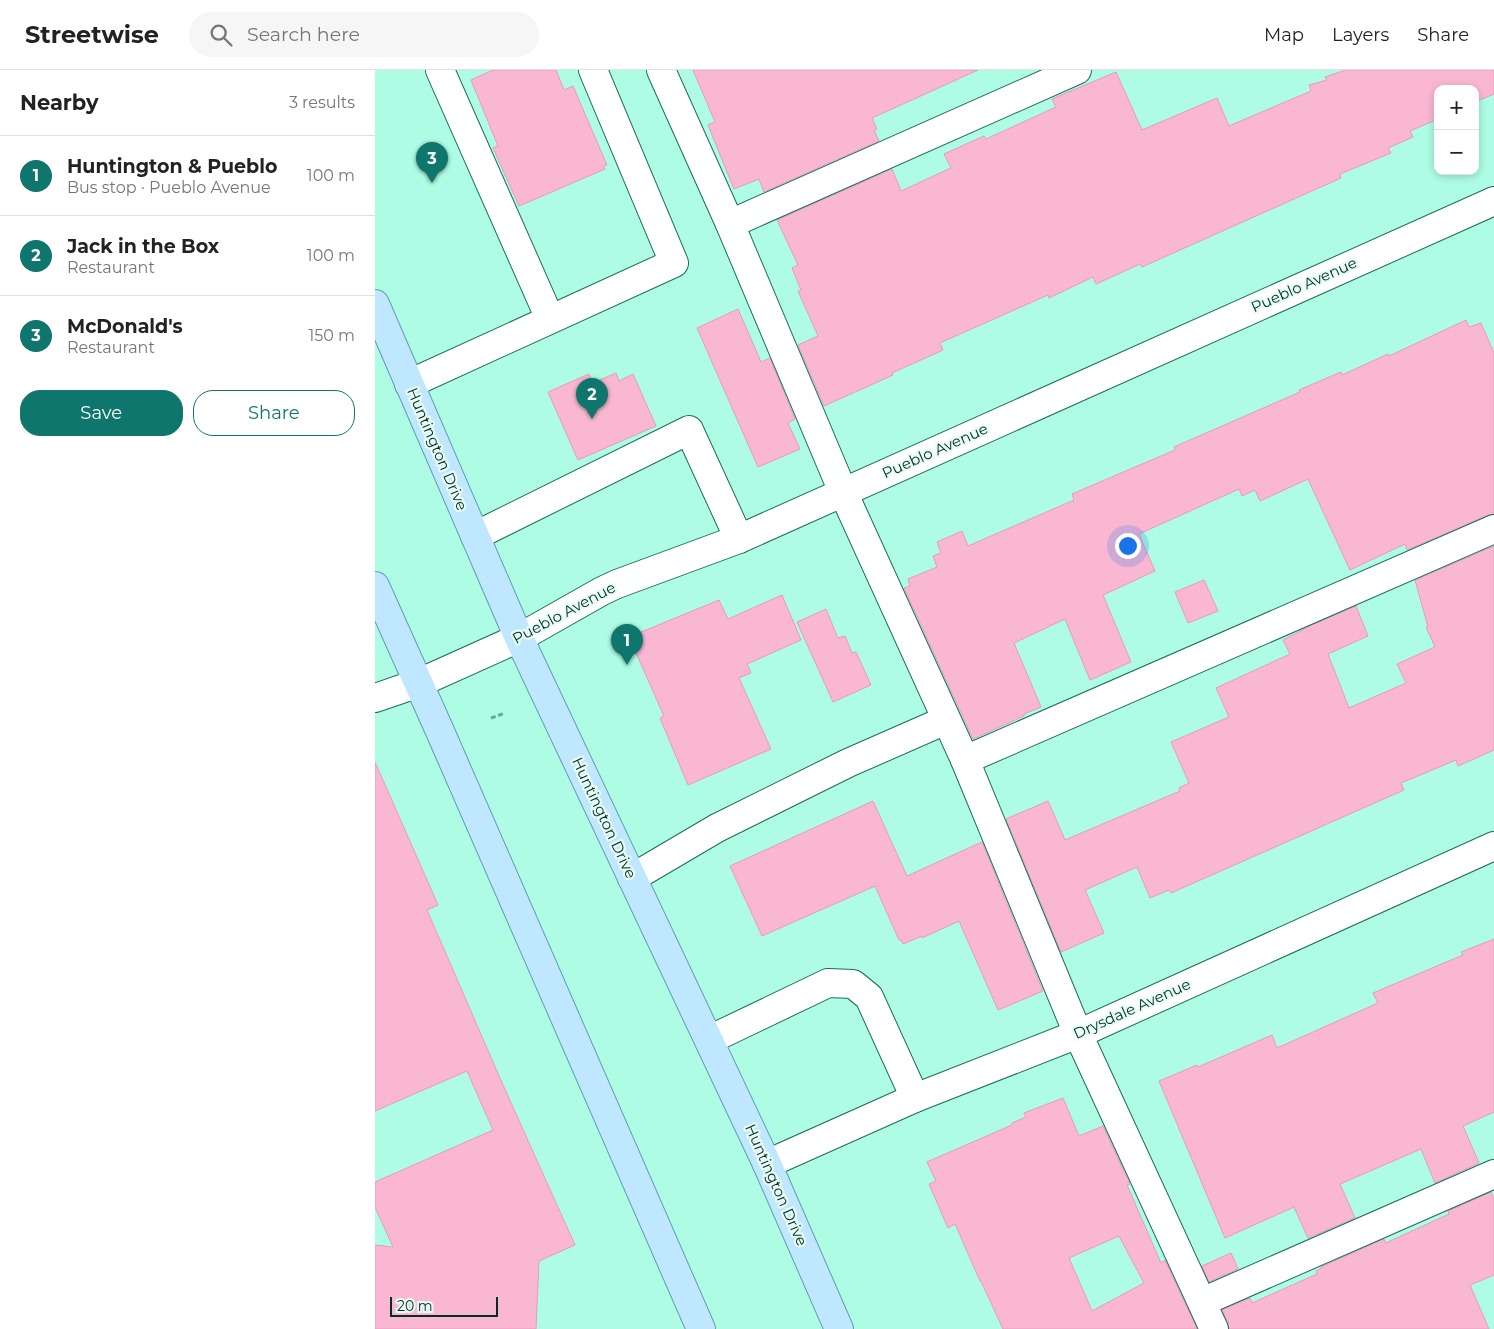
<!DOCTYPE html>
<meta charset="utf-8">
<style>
:root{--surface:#fff;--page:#f6f6f6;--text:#222;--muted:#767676;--line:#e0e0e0;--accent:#0f766e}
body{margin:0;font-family:Montserrat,sans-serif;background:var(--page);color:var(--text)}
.controls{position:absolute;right:15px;top:15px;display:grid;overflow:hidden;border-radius:10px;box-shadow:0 2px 8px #0003}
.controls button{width:45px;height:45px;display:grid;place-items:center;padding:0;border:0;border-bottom:1px solid var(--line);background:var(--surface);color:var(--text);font:25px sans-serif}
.scale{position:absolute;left:15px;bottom:12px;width:108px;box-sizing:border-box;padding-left:5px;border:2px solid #002f24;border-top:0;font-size:14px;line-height:18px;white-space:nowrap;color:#002f24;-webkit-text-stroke:4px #e8fbf4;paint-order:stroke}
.you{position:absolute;left:752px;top:475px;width:18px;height:18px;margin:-12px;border:4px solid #fff;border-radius:50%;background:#1a73e8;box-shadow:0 0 0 8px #1a73e833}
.badge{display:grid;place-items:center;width:32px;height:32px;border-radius:50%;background:var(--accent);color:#fff;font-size:16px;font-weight:700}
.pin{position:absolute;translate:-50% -41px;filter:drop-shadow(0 1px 2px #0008)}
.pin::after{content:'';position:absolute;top:26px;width:18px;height:15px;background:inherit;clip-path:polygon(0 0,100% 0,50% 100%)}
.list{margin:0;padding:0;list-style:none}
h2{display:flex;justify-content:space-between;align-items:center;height:65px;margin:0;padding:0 20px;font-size:21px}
h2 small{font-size:16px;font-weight:400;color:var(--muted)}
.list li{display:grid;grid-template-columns:32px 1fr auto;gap:15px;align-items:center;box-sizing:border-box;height:80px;padding:0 20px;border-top:1px solid var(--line)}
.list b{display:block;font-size:19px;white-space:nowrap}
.list p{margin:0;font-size:16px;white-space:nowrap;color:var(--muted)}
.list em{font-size:16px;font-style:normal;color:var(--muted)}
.actions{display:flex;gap:10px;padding:15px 20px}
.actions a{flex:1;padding:11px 0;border:1px solid var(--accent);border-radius:20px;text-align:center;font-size:18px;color:var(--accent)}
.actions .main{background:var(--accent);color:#fff}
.icon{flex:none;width:28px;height:28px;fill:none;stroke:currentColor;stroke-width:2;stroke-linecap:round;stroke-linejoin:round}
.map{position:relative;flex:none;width:1119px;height:1259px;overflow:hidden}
header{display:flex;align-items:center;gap:30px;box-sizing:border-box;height:70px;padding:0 25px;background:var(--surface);border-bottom:1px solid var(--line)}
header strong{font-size:24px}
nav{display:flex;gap:28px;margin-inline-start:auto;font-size:18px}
.search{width:350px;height:45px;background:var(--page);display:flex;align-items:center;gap:12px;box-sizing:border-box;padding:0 18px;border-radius:28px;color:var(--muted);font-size:19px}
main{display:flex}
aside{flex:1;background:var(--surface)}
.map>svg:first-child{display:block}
.building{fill:#fab7d2;stroke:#ea99bb;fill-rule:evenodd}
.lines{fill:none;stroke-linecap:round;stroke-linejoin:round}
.minor-casing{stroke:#1a6d5a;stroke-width:30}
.major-casing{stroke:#609db1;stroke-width:30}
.path{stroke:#67a996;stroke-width:3;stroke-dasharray:5 2.5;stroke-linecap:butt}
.minor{stroke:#fff;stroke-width:28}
.major{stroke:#bfe8fe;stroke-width:28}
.labels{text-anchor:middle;stroke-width:4.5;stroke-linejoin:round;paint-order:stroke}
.street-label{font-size:15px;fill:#002f24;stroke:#e8fbf4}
</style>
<header>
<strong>Streetwise</strong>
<div class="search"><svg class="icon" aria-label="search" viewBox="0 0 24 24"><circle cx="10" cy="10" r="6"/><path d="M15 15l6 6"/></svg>Search here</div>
<nav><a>Map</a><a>Layers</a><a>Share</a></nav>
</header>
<main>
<aside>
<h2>Nearby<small>3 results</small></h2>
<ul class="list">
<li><span class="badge">1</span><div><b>Huntington &amp; Pueblo</b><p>Bus stop · Pueblo Avenue</p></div><em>100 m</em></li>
<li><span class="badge">2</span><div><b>Jack in the Box</b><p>Restaurant</p></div><em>100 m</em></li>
<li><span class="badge">3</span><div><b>McDonald's</b><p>Restaurant</p></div><em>150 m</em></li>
</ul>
<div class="actions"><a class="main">Save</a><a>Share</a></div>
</aside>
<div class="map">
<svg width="1119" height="1259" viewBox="0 0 1119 1259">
<rect width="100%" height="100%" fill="#adfce3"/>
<g class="building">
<polygon points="118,0 181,0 189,20 198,16 232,95 228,96 230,99 144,136 118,78 123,76 96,10"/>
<polygon points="318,0 603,0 497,48 502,59 499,60 504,71 389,122 384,109 359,119 333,55 340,52"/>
<polygon points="971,0 1119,0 1119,24 1100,32 1100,19 1063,19 1063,49 1035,61 1038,67 1013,78 1016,83 965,104 966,108 767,197 765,194 721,214 718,207 674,228 673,225 565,273 568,280 517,303 518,305 449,336 423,275 443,266 423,221 426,220 417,198 423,195 402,150 517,99 526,121 576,98 569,84 609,66 611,69 681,37 677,29 741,2 767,60 842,28 854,56 936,21 934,15 952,10 950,7"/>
<polygon points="363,239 386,292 395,288 420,349 413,353 425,379 383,397 322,258"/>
<polygon points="1091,250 1094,257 1106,253 1119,283 1119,444 1113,445 1032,480 1030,474 975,500 933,409 885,431 880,420 867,426 864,419 764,464 780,501 728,525 756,592 715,610 690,549 639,573 666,637 649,644 649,646 598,669 529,518 535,516 533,509 562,497 558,486 566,483 562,472 587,461 593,476 699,430 697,424 800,380 799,377 925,322 924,320 966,302 967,305 1013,284 1014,286"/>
<polygon points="241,303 244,311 258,304 281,356 203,390 173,322 214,304 218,313"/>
<polygon points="1119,476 1119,680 1083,696 1081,690 1026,713 1029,720 796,823 794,820 775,828 762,797 710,820 729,863 686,882 631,749 673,731 690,770 805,721 804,718 814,713 796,672 854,647 841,618 915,584 908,570 939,554 981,536 993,566 953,584 974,638 1031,613 1022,594 1060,577 1051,557 1053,557 1040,510"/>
<polygon points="829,510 843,541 813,553 800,522"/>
<polygon points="407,525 426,570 372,594 376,603 364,608 396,679 313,715 285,648 289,646 254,567 344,530 353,549"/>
<polygon points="451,539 463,568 470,566 477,583 481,582 496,615 458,632 422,552"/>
<polygon points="0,692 63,835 52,840 128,1015 200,1175 164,1191 161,1259 0,1259 0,1175 18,1177 0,1137 0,1112 118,1060 92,1001 0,1041"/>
<polygon points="498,731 532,806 607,772 668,921 623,940 584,851 547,868 547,866 528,874 526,870 524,870 500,816 387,866 355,796"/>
<polygon points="1119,869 1119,1042 1088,1056 1104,1093 1060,1113 1046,1079 965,1114 980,1148 933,1168 919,1137 850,1168 784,1011 822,995 823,997 897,965 902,978 1003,933 998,923 1088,885 1086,882"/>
<path d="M 688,1028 L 704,1066 L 728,1056 L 755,1114 L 752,1115 L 786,1193 L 790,1190 L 822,1259 L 628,1259 L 606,1211 L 605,1211 L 580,1154 L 573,1158 L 554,1114 L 561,1111 L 552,1092 L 637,1055 L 637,1053 L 651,1047 L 649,1043 ZM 744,1166 L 769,1213 L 717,1241 L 694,1188 Z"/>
<polygon points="1116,1122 1119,1129 1119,1205 1095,1215 1114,1259 854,1259 853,1252 847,1240 875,1228 877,1233 942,1204 941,1201 947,1198 946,1197 1009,1169 1011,1173 1074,1144 1073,1141"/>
<polygon points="856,1183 863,1199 834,1212 827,1196"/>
</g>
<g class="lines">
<defs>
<g id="minor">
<polyline points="65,0 175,249"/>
<polyline points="286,0 355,154 468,422 590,690 703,964 839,1259"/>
<polyline points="355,154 702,0"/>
<polyline points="34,314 299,193 218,0"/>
<polyline points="100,466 314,360 364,469"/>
<polyline points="0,628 44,613 144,568 227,521 242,514 364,469 1119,131"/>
<polyline points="590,690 1119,459"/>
<polyline points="257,808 342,758 473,693 571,650"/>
<polyline points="334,970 453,913 478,914 494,927 540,1028"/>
<polyline points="392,1094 540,1028 703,964 1119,776"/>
<polyline points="827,1232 1119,1104"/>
</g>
<g id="major">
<polyline points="0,234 144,568 392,1094 464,1259"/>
<polyline points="0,516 64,659 326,1259"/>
</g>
</defs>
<use href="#minor" class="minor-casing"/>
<use href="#major" class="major-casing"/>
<polyline class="path" points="116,648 130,643"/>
<use href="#minor" class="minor"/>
<use href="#major" class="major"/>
</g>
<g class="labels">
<g class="street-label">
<text transform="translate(929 215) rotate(-24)" y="5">Pueblo Avenue</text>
<text transform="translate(62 379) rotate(67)" y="5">Huntington Drive</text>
<text transform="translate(560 381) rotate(-24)" y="5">Pueblo Avenue</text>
<text transform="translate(189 543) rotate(-28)" y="5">Pueblo Avenue</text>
<text transform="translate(229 748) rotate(65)" y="5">Huntington Drive</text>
<text transform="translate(757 939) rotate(-24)" y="5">Drysdale Avenue</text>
<text transform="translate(401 1115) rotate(66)" y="5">Huntington Drive</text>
</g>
</g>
</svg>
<div class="controls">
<button>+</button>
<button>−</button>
</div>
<div class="scale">20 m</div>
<div class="you"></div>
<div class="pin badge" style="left:252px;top:595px">1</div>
<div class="pin badge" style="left:217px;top:349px">2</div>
<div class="pin badge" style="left:57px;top:113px">3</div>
</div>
</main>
